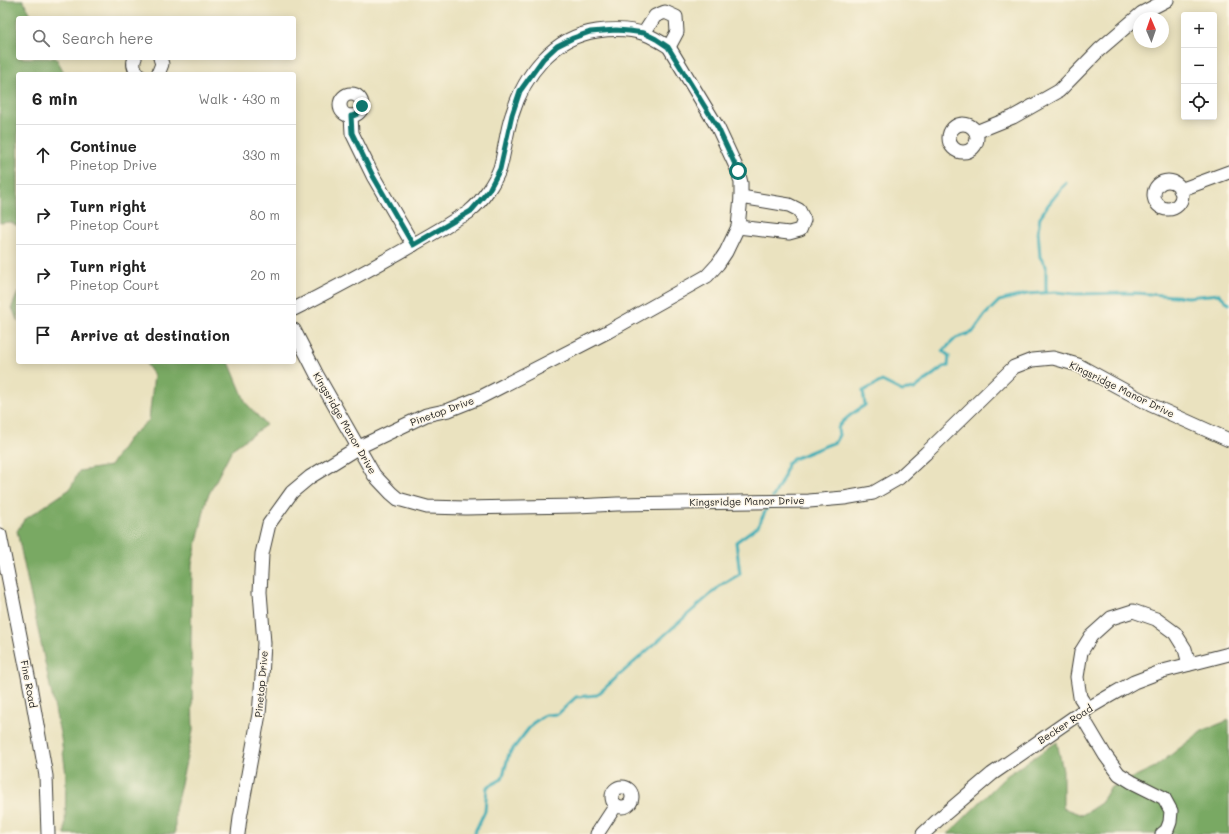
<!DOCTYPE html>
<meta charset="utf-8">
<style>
:root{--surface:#fff;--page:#f2f2f2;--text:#222;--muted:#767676;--line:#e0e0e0}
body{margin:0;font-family:Mali,sans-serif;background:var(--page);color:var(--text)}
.controls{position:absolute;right:12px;top:12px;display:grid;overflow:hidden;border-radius:4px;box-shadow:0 2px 10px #0003}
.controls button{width:36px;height:36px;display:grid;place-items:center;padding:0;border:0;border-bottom:1px solid var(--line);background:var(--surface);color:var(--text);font:20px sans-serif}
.compass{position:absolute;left:1133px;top:12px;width:36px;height:36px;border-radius:50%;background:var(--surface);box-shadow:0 2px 10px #0003;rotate:358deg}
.stop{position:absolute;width:12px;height:12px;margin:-9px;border:3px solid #0f766e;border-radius:50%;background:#fff}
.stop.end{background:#0f766e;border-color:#fff;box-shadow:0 1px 4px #0008}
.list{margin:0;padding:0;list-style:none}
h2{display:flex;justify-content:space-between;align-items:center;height:52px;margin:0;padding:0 16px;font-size:17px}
h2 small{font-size:13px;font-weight:400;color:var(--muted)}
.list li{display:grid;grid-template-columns:26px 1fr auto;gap:12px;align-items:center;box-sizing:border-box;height:60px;padding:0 16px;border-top:1px solid var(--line)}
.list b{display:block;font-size:15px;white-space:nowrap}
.list p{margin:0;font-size:13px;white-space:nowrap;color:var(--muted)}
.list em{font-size:13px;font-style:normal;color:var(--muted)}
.icon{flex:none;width:22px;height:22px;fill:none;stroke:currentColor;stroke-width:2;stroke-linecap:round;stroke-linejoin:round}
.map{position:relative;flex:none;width:1229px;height:834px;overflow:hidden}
.search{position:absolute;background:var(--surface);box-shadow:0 2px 10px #0003;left:16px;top:16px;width:280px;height:44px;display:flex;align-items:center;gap:10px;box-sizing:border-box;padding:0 14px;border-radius:4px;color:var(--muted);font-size:15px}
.panel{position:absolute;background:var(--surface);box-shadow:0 2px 10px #0003;left:16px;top:72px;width:280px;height:292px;border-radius:4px}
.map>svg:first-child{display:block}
.forest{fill:#79a963;stroke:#4a6240}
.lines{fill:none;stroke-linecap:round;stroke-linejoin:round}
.stream{stroke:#3cadb6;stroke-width:3}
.minor-casing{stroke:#3b3a34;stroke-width:15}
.minor{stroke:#fff;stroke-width:13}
.route{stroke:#0f766e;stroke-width:5}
.labels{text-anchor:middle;stroke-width:3;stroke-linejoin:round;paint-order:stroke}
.street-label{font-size:10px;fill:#1c1c1c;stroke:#fcf5e5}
</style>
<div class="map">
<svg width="1229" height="834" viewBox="0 0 1229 834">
<rect width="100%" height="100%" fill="#fcf5e5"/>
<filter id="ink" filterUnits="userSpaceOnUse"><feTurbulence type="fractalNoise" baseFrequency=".025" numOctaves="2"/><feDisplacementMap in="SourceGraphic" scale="8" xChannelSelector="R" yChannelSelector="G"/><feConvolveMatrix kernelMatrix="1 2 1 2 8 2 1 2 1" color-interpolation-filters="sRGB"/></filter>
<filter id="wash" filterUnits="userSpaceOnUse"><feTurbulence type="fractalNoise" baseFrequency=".012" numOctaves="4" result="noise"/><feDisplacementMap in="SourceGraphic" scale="16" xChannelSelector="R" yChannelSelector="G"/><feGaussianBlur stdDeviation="0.9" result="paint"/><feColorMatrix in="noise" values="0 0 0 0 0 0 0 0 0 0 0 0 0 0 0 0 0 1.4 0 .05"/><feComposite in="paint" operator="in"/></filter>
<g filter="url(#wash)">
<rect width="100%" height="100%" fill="#eae2bf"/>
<g class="forest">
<polygon points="0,0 23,0 33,18 18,18 18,58 56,58 65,74 18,74 18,226 10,222 0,223"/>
<polygon points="18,292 18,322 12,307"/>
<polygon points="145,362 229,362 246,403 266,425 232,449 207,498 192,564 191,645 193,731 175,810 175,834 65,834 66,774 61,738 17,531 24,520 70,489 79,471 110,466 128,439 149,420 154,375"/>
<polygon points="1229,720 1229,834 948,834 1006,776 1057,742 1063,771 1063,808 1082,815 1101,803 1110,788 1155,767 1202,731"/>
</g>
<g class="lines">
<g class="stream">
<polyline points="1046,292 1046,266 1040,257 1038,230 1040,217 1048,205 1066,183"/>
<path d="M 773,497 L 784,476 L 787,464 L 793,459 L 835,442 L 839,435 C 839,434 838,430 838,429 C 839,421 859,409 865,405 L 863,391 L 882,381 L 902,391 L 914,389 L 943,367 L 948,366 L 949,356 L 943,351 L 956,338 L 973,332 L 985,315 L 999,301 L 1027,294 L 1056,292 L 1075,294 L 1135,293 L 1188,297 L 1219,294 L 1229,304"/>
<polyline points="474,834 485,811 487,787 502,779 509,754 533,723 545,715 558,714 576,697 597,695 721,585 740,574 736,542 758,526 768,506"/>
</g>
</g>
</g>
<g filter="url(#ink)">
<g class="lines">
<defs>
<g id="minor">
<polyline points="644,33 655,16 665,12 676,17 677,32 669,47"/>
<path d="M 135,58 C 132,64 134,69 138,74"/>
<polyline points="158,74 162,64 160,58"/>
<circle cx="351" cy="105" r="11"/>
<polyline points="351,116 352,133 373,176 413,245"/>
<circle cx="963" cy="138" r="14"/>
<polyline points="976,132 1013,117 1059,91 1099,50 1142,13 1167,0"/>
<circle cx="1168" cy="195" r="14"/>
<polyline points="1180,190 1229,172"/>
<polyline points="738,227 789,233 800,230 804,220 799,210 789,205 741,197"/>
<polyline points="294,330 317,375 374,475 391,493 398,499 427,507 466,508 577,506 617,504 809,501 844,498 873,493 899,478 926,453 1014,367 1032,360 1053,358 1078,365 1151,405 1229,440"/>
<polyline points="0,535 31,691 46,776 48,834"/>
<polyline points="1088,709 1080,697 1077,677 1081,652 1091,636 1111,618 1133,611 1156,619 1175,633 1185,649 1189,664"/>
<polyline points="1080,713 1105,755 1119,774 1132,782 1164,798 1171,811 1170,822 1167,830 1162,834"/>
<circle cx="622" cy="797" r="10"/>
<path d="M 238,834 L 240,818 L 259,714 L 262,677 L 264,643 L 260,592 L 262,554 L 269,524 L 292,492 L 310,477 L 357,448 L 426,415 L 449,410 L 479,398 L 609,331 L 707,276 L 718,264 L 726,252 L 738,227 L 741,197 L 741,183 L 738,171 L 718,128 L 669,47 C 661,42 653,37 645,34 C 631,29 612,29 597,31 C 553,37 524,75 512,115 C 506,132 505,151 500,168 C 495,182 482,201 471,210 C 468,214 462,216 458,218 C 449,224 439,230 430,235 C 385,261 340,286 294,309"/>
<polyline points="597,834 616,805"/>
<polyline points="923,834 939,819 992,774 1080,713 1111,695 1134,682 1163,671 1229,654"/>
</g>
</defs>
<use href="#minor" class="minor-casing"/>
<use href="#minor" class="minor"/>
</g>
</g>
<g class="lines" filter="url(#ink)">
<path class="route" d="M 362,106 C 361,112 357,116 351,116 L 352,133 L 373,176 L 413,245 L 471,211 L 489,190 L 500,169 L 512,115 L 520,91 L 543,59 L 557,46 L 573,38 L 590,32 L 616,30 L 629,31 L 644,33 L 656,39 L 668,47 L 718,128 L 738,171"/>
</g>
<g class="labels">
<g class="street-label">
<text transform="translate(1122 389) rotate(26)" y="4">Kingsridge Manor Drive</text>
<text transform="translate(442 411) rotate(-20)" y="4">Pinetop Drive</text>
<text transform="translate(345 423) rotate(60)" y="4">Kingsridge Manor Drive</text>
<text transform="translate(747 501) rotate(-1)" y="4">Kingsridge Manor Drive</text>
<text transform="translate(29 684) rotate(79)" y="4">Fine Road</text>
<text transform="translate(261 684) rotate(-85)" y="4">Pinetop Drive</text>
<text transform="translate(1065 724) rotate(-33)" y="4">Becker Road</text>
</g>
</g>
</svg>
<div class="controls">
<button>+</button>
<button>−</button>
<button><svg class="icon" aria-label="locate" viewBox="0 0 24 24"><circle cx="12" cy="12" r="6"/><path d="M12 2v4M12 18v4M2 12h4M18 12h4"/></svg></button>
</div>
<svg class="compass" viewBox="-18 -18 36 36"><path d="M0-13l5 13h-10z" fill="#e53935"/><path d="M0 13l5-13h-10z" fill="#767676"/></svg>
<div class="stop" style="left:738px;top:171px"></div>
<div class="stop end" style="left:362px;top:106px"></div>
<div class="search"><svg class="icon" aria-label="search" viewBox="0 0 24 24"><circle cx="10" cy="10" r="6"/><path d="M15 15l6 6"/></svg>Search here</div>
<section class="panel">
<h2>6 min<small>Walk · 430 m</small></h2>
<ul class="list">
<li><svg class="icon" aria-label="ahead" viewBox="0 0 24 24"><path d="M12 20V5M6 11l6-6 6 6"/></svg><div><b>Continue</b><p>Pinetop Drive</p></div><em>330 m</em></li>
<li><svg class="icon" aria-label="right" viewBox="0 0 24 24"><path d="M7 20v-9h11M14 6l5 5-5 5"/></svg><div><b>Turn right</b><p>Pinetop Court</p></div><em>80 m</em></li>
<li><svg class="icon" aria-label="right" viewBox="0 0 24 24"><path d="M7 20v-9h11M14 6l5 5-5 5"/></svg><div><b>Turn right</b><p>Pinetop Court</p></div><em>20 m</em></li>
<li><svg class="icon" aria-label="arrive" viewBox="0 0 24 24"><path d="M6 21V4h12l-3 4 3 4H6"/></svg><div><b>Arrive at destination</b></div></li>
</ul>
</section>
</div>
